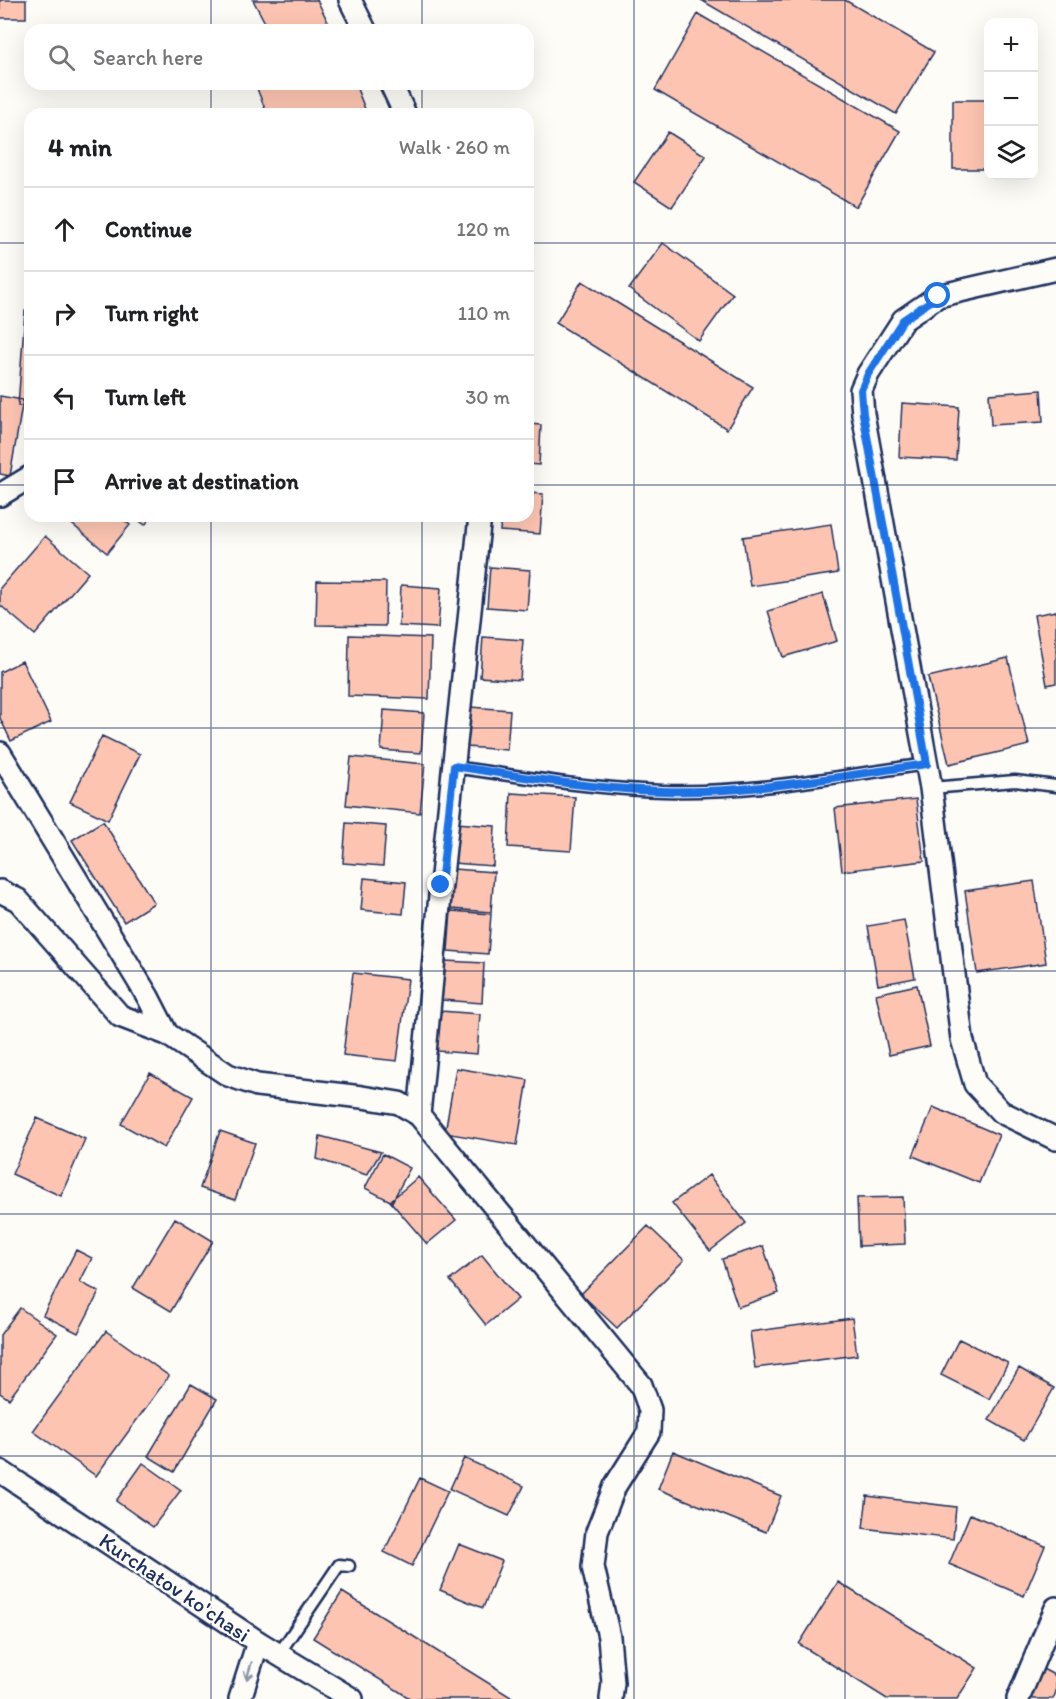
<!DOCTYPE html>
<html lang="en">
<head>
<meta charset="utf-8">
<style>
  body { margin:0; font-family:Itim,sans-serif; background:#f2f2f2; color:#202124 }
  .controls { position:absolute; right:18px; top:18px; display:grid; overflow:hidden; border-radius:12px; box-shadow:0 6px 24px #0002 }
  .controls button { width:54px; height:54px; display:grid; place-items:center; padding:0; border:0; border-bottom:2px solid #e0e0e0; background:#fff; color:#202124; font:30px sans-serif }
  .stop { position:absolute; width:18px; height:18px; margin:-14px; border:4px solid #1a73e8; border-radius:50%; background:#fff }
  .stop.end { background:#1a73e8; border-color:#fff; box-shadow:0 2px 6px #0008 }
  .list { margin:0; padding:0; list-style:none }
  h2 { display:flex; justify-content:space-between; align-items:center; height:78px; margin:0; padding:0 24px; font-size:26px }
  h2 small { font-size:20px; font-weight:400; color:#757577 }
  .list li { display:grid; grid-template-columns:39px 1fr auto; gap:18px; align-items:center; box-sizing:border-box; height:84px; padding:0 24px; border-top:2px solid #e0e0e0 }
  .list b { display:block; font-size:22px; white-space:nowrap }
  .list em { font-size:20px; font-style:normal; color:#757577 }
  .icon { flex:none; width:33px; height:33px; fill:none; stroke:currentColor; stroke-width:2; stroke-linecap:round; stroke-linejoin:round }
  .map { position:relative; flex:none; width:1056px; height:1699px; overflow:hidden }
  .search { position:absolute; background:#fff; box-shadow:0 6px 24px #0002; left:24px; top:24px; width:510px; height:66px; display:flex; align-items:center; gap:15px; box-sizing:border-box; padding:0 21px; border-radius:18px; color:#757577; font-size:22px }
  .panel { position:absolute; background:#fff; box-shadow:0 6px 24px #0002; left:24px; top:108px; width:510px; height:414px; border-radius:18px }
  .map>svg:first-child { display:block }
  .building { fill:#fdc5b1; stroke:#1b2f5e; stroke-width:1.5 }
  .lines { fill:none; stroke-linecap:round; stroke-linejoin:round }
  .service-casing { stroke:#1b2f5e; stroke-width:15 }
  .minor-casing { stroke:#1b2f5e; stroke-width:26 }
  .service { stroke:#fdfcf7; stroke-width:10 }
  .minor { stroke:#fdfcf7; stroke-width:21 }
  .oneway { stroke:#8c96aa }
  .route { stroke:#1a73e8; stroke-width:8 }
  .grid { fill:none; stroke:#1b2f5e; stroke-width:1.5; stroke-opacity:0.55 }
  .labels { text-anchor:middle; stroke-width:4.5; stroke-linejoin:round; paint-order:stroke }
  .street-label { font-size:22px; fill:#1b2f5e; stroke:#fdfcf7 }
</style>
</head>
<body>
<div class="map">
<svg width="1056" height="1699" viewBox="0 0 1056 1699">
  <rect width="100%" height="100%" fill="#fdfcf7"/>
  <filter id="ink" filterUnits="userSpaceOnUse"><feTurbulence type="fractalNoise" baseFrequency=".0167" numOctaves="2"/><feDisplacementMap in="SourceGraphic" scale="12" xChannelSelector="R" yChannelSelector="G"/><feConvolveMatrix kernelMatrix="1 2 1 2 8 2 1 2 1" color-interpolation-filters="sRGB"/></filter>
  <g filter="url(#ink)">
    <!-- building -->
    <path class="building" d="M0,0h26v18h-26z
      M253,0h64l15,30h-63z
      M701,0h144l89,52 -38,62z
      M698,14l202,117 -44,76 -201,-117z
      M261,84h94l12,30h-100l-11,-28z
      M953,100h35v69h-35z
      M668,132l38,24 -34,51 -38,-25z
      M663,243l70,51 -34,47 -70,-52z
      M582,281l171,106 -26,42 -171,-106z
      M25,311h5v96l-12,-1z
      M1041,390l2,32 -52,3 -2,-31z
      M0,396l23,4 -13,76 -10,-2z
      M902,403l57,4 -3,53 -57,-3z
      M528,424l13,1 -2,40 -11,-1z
      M528,493l15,1 -3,40 -40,-3 1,-15h27z
      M62,516h56l12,9 -23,28z
      M133,516h19l-7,9z
      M831,524l7,49 -88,13 -7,-49z
      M45,536l43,37 -53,62 -35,-30v-17z
      M490,567l40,3 -3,40 -40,-3z
      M317,581l69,1 -1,44 -69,-1z
      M401,585l40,3 -3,40 -39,-2z
      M823,594l14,47 -54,16 -15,-46z
      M1056,611v72l-9,2 -13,-70z
      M349,635l82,3 -2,61 -81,-3z
      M483,637l40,3 -3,40 -40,-3z
      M1008,658l21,87 -80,19 -21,-87z
      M22,661l29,61 -40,19 -11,-23v-46z
      M470,707l40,3 -3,40 -40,-3z
      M384,710l40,3 -3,40 -40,-3z
      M102,736l38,18 -32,66 -38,-18z
      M351,757l74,7 -5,49 -74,-8z
      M511,793l64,4 -4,54 -63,-4z
      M916,799l8,62 -82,10 -7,-63z
      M103,821l51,82 -30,19 -52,-82z
      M346,823l40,3 -3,40 -40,-3z
      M456,823l39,3 -2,40 -40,-3z
      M453,869l41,3 -3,40 -40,-3z
      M364,878l42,4 -3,32 -42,-4z
      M1034,881l12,82 -69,10 -12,-82z
      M451,911l40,3 -3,40 -40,-3z
      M904,920l11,58 -37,7 -10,-59z
      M445,961l39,2 -2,40 -40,-3z
      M353,973l55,6 -11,82 -54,-6z
      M917,985l13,61 -41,9 -13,-61z
      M440,1011l40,3 -3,40 -40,-3z
      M456,1068l72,12 -11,65 -72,-12z
      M150,1073l43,24 -29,51 -43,-24z
      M933,1107l66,28 -20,48 -66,-27z
      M37,1118l48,21 -24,57 -49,-22z
      M220,1131l35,12 -20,57 -35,-12z
      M320,1136l61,16 -14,23 -50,-16z
      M383,1154l27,14 -18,34 -27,-14z
      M709,1175l37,48 -36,28 -38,-48z
      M418,1177l38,43 -29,24 -37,-43z
      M903,1197l2,47 -46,2 -2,-48z
      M175,1218l38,23 -42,70 -38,-23z
      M648,1226l36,34 -67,68 -36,-34z
      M763,1246l16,47 -41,14 -16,-48z
      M76,1250l16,8 -12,24 19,10 -21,41 -35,-18z
      M482,1255l36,44 -32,26 -36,-45z
      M20,1308l37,26 -48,65 -9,-6v-58z
      M852,1318l5,37 -102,13 -5,-36z
      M106,1331l63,45 -73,100 -63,-45z
      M959,1339l49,24 -19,36 -48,-24z
      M1019,1368l35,20 -30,52 -35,-20z
      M191,1384l26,15 -43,73 -26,-16z
      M673,1451l108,45 -15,36 -108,-43z
      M464,1458l60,28 -15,30 -59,-27z
      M143,1463l38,27 -28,37 -37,-26z
      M420,1478l28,13 -36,75 -28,-14z
      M867,1496l89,11 -3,32 -90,-11z
      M970,1514l75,32 -21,50 -75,-32z
      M459,1544l43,17 -19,47 -43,-18z
      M838,1582l139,86 -20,31h-70l-88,-55z
      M342,1592l172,107h-103l-98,-61z
      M1041,1668l15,8v16l-3,7h-27z"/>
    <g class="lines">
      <defs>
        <path id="service" d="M454,767c69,10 139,22 209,24 88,3 177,-15 264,-27
          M931,788l84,-7 41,5
          M278,1655l61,-90 10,1"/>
        <path id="minor" d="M350,0l15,30
          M391,84l14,30
          M1056,269l-118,27 -35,24 -35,54 -7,16 2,24 68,374 31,251 13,45 26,28 55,27
          M0,495l30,-18
          M0,753l148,244 19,37 61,41 29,10 105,12 37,6 20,12 222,270 9,25 -1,22 -34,54 -18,46 -4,35 16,70 4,46 -2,16
          M0,891l18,9 102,116 47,18
          M419,1115l22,-230 39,-369
          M0,1471l258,171 94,57
          M240,1699l18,-57
          M1018,1699l38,-91"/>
      </defs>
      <!-- service casing -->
      <use href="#service" class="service-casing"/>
      <!-- minor casing -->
      <use href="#minor" class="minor-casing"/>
      <!-- service -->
      <use href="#service" class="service"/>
      <!-- minor -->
      <use href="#minor" class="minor"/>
    </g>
    <!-- one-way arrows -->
    <defs><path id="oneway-shaft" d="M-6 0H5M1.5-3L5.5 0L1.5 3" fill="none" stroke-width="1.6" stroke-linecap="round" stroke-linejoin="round" transform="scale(1.5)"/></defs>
    <use class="oneway" href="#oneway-shaft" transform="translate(249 1671) rotate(107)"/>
  </g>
  <g class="lines" filter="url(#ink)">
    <!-- route -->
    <path class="route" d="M441,885l13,-119c69,11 139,23 209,25 88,3 177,-15 264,-27l-64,-350 -2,-24 7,-16 35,-54 35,-24"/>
  </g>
  <!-- grid -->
  <path class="grid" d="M211,0v30M422,0v30M634,0v1699M845,0v1699M211,84v30M422,84v30M0,243h30M528,243h528M0,485h30M528,485h528M211,516v1183M422,516v1183M0,728h1056M0,971h1056M0,1214h1056M0,1456h1056"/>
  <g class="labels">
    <!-- street labels -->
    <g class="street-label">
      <text transform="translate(175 1587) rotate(34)" y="8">Kurchatov ko'chasi</text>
    </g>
  </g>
</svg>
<div class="controls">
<button>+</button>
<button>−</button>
<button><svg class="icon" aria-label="layers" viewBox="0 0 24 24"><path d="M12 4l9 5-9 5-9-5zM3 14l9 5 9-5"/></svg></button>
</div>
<div class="stop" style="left:938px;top:296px"></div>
<div class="stop end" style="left:441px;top:885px"></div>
<div class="search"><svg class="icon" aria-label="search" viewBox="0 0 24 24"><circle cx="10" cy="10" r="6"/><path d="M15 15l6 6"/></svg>Search here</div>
<section class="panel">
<h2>4 min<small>Walk · 260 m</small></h2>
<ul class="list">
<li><svg class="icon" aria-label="ahead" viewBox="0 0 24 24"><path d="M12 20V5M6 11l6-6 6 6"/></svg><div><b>Continue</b></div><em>120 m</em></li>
<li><svg class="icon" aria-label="right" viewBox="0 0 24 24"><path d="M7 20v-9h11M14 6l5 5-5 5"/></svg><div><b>Turn right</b></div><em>110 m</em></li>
<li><svg class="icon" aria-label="left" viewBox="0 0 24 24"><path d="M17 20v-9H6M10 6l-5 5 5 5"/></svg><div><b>Turn left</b></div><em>30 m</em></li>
<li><svg class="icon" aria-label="arrive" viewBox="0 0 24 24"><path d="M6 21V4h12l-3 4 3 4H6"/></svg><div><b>Arrive at destination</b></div></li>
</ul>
</section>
</div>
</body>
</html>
